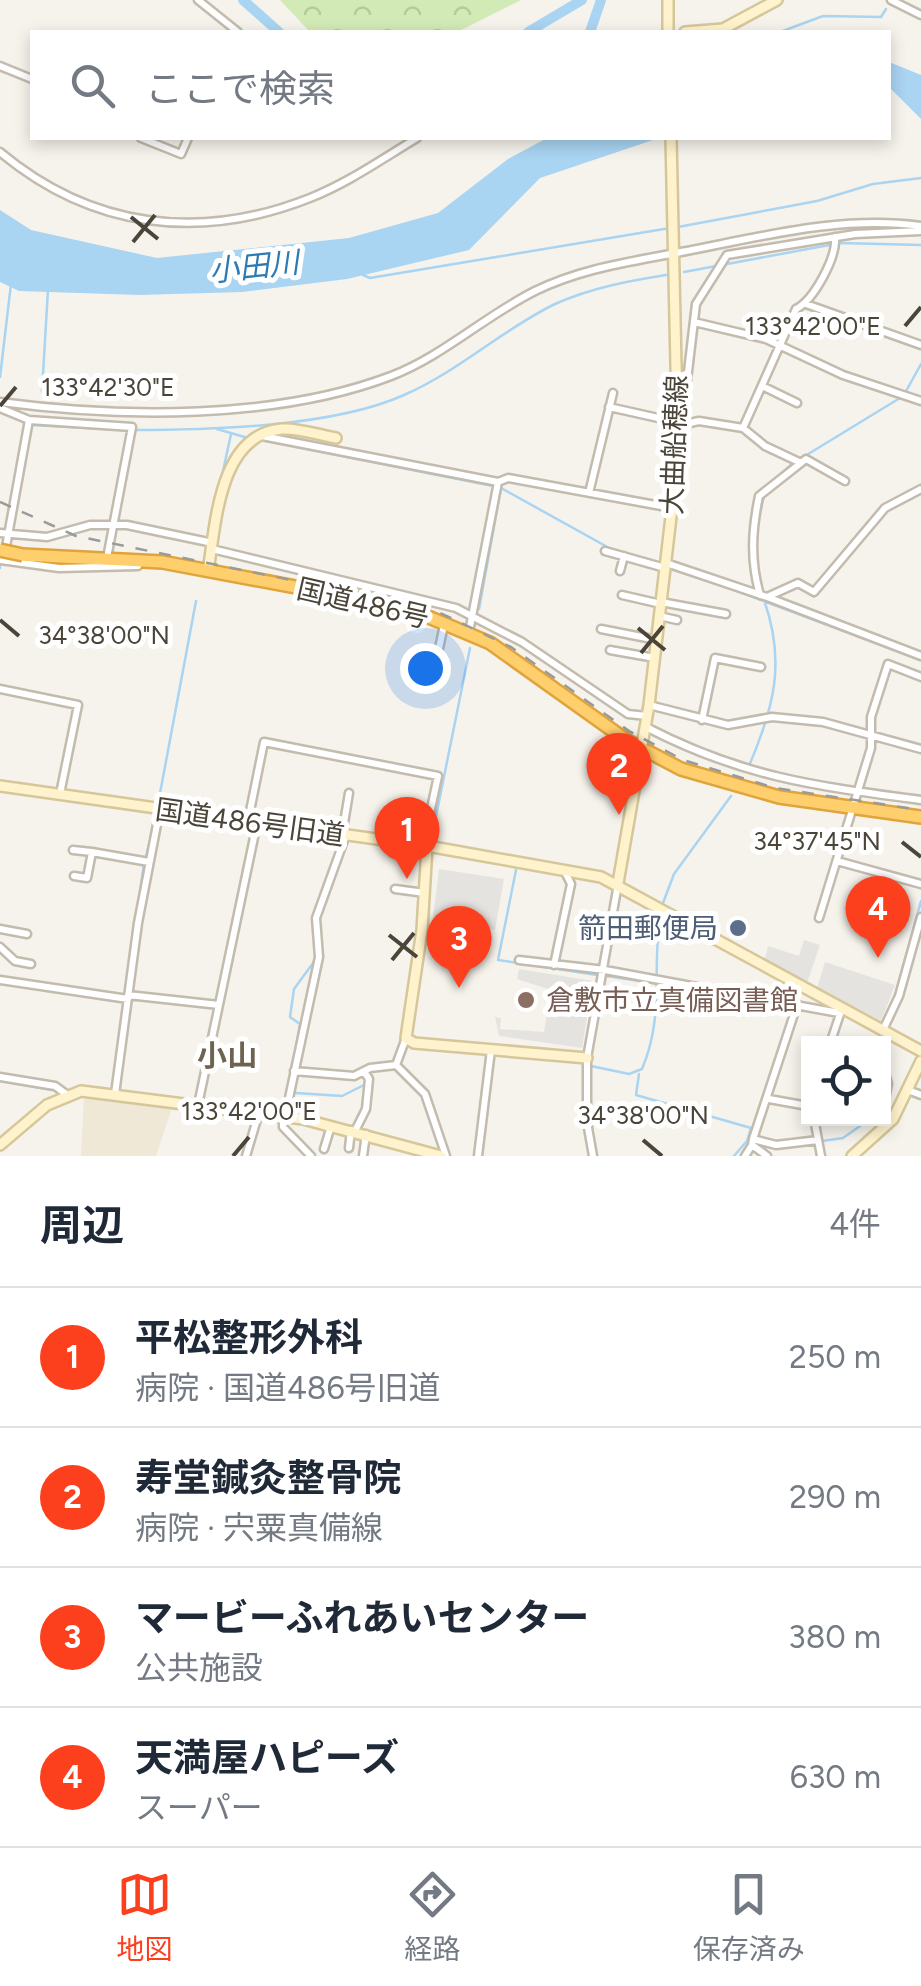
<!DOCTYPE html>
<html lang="ja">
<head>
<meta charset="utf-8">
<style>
  body { margin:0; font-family:Figtree,"Noto Sans JP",sans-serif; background:#f2f2f3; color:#1f2937 }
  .controls { position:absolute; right:30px; bottom:30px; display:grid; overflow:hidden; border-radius:0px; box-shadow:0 5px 15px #0003 }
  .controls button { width:90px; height:90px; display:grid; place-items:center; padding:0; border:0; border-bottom:2px solid #e0e1e3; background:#fff; color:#1f2937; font:50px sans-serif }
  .you { position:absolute; left:425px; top:668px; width:35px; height:35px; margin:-25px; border:8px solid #fff; border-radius:50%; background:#1a73e8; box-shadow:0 0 0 15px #1a73e833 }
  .badge { display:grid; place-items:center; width:65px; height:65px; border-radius:50%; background:#fc3f1d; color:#fff; font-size:32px; font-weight:700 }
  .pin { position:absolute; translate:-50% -82px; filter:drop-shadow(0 2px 5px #0008) }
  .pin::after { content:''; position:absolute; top:52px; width:35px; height:30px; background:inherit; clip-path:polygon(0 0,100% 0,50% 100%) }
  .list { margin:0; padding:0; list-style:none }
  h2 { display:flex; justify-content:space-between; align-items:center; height:130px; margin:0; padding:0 40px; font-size:42px }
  h2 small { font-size:32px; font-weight:400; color:#747a83 }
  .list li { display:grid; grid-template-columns:65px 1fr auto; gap:30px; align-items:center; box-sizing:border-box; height:140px; padding:0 40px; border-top:2px solid #e0e1e3 }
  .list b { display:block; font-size:38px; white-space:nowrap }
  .list p { margin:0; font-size:32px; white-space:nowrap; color:#747a83 }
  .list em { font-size:32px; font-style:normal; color:#747a83 }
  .icon { flex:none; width:55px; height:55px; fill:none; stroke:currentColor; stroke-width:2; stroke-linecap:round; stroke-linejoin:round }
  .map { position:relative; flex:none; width:921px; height:1156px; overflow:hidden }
  .search { position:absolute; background:#fff; box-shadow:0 5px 15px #0003; left:30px; right:30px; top:30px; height:110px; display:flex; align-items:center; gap:25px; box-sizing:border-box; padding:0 35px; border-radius:0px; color:#747a83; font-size:38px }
  .sheet { height:690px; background:#fff }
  nav { display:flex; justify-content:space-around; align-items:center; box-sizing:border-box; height:140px; border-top:2px solid #e0e1e3; background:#fff; font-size:28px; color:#747a83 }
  nav a { display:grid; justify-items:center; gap:5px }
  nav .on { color:#fc3f1d }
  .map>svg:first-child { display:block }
  .education { fill:#efe8d6 }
  .forest { fill:url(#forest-crowns) }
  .parking { fill:#e5e3e0 }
  .water { fill:#a9d4f2 }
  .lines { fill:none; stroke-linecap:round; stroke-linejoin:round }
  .stream { stroke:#a9d4f2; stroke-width:2.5 }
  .river { stroke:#a9d4f2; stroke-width:10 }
  .street-casing { stroke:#c2bbae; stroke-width:11 }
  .secondary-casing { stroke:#d6c79b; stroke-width:14 }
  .highway-casing { stroke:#e0a43c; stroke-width:16 }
  .street { stroke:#fff; stroke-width:6 }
  .secondary { stroke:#fff3cd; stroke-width:9 }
  .highway { stroke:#ffcf6e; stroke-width:11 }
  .rail { stroke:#9a9a9a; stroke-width:2.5; stroke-dasharray:12 12; stroke-linecap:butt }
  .highway-bridge-casing { stroke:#e0a43c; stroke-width:16; stroke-linecap:butt }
  .highway-bridge { stroke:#ffcf6e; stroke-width:11 }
  .ticks { fill:none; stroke:#4b4439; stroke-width:4 }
  .service-dot { fill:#5c6f8a; stroke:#fff; stroke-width:4 }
  .education-dot { fill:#8d6e63; stroke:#fff; stroke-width:4 }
  .labels { text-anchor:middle; stroke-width:10; stroke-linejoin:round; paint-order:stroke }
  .street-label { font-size:28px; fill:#4b4439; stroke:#fff }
  .service-label { font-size:28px; fill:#4e5e75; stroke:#fff; text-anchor:end }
  .education-label { font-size:28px; fill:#785e54; stroke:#fff; text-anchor:start }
  .water-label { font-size:30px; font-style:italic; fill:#2e7ab2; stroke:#fff }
  .neighbourhood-label { font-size:30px; font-weight:bold; fill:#6e6250; stroke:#fff }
  .ticks-label { font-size:25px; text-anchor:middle; fill:#4b4439; stroke:#fff; stroke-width:10; stroke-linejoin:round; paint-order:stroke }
</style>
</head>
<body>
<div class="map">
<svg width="921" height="1156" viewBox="0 0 921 1156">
  <defs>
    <pattern id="forest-crowns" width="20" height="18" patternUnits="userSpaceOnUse" patternTransform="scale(2.5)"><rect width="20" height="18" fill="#d2eab5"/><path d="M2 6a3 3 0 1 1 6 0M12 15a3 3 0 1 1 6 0" fill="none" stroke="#b6ca9c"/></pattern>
  </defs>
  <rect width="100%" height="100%" fill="#f6f3ec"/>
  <!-- education -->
  <path class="education" d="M84,1095l88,13 -16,48h-75z"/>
  <!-- forest -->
  <path class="forest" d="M280,0h241l-64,32h-147z"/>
  <!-- parking -->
  <path class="parking" d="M439,869l65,10 -9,51 -62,-12z
    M804,940l16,5 -13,38 -42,-24 3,-13 31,10z
    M825,962l70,23 -14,36 -64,-33z
    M519,969l74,12 -11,67 -83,-12 -4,-19 6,1 -1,11 44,3 7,-42 -34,-11z"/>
  <!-- water -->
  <path class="water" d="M889,62l32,13v44l-32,-32z
    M547,138h112l-119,40 -71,72 -122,29 -105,13 -102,3 -121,-4 -19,-9v-72l31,20 126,28 192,-20 89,-25 70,-54z"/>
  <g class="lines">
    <!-- stream -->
    <path class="stream" d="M780,32l43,-16 58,1 5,-8
      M678,227l139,-26 56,-17 48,-6
      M684,272l156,-29 81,2
      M363,275l7,3 300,-50
      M0,377l11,-93
      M42,392l6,-103
      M905,393l16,-29
      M32,425l92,5
      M217,429l31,9
      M132,430c78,0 201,-3 272,-35 55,-24 99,-66 151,-91 36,-16 73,-23 111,-29
      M261,440l232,46
      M800,459l100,-61
      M773,481l20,-18
      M220,485l11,-51
      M501,488l110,61
      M11,503l12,-71
      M758,522l6,-26
      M756,540l1,22
      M0,568v-3
      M702,578l219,82
      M479,609l22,-121
      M749,766c25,-59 37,-104 15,-166
      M158,804l38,-203
      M265,830l76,12
      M431,841l39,-193
      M146,857l9,-38
      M516,870l-18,90 99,15
      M663,903l11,-29 57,-78
      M607,976l52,8
      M417,993l14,-136
      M125,995l19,-131
      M122,1020l2,-17
      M882,1024l13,-28 26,-95
      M295,1054l5,-30 -10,-7 4,-28 22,-30
      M884,1060l2,9
      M591,1066l38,8 13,-5c24,-56 8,-105 20,-157
      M639,1074l-3,21 115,33 -4,13
      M0,1081l52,9
      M296,1093l46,3 24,-12
      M424,1101l12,35
      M180,1108l75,10
      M822,1141l21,-3 27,-19
      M734,1156l12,-14"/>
    <!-- river -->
    <path class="river" d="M243,0l36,32
      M528,32l54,-32
      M590,32l11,-32"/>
    <defs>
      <path id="street" d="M198,0l40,32
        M891,0l30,15
        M0,66l32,13
        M141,138l40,16 7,-16
        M0,152c91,76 199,90 310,46 38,-15 72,-39 107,-60
        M806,304l115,41
        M694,322l72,17 77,36 78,26
        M762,386l35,17
        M0,402c121,16 276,18 391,-26 52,-20 94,-60 144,-85 47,-23 95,-29 146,-39 79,-15 160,-37 240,-26
        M609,407l76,17 14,-3 44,7 53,-119c18,-9 41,-52 39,-72
        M0,408l29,12 103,7 -25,131
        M679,418l4,-4 13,-110 31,-49 128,-21 66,-3
        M743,428l22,18 34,16
        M262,436l236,46 10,-4 164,30
        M589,493l24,-100
        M0,533l47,4 43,-12h37l86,18
        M212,549l244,59 66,34 106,72 19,2
        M605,551l60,17
        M5,552l24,-132
        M0,560l59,8 79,-2
        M666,563l101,34 31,-14 16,9 71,-84 36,-19
        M620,571l4,-15
        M622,595l39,9
        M760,595c-10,-34 -8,-65 -1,-99l47,-37 39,22
        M767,597l154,59
        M661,602l65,12
        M659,616l18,4
        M601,629l56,11
        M469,632l29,-150
        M610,650l45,8
        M435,667l9,-42
        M0,689l78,16 -18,89
        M649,705l79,20 44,-8 51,5 98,27
        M702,720l13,-62 46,9
        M646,727c96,50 169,59 275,73
        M248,821l16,-79 174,34 -15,70
        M342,835l7,-42
        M73,850l19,2 -5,26 -13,-2
        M92,852l57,10
        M837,861l84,23
        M395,889l30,4
        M819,918l52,-170v-31l17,-53 33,13
        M0,929l27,5
        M0,947l15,14 16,3
        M519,960l86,10 234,43
        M554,965l17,-81 -7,-14
        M0,980l128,19
        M128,995l91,10
        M883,1030l16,-34 22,-79
        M830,1044l11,-33
        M396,1065l10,-27
        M884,1069l4,15 -4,20
        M294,1071l60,5 16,-8 26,-3 29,29 21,62
        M0,1077l55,9 11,8
        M908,1090l13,5
        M115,1094l23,-171 22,-114
        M769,1099l39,7
        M198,1105l59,-282
        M283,1117v10l28,29
        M285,1117l34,-160 -3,-39 30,-83
        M814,1118l7,38
        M879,1119l1,-1
        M355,1131l11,-22 3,-30 -4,-6
        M753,1139l23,6 42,-5
        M349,1148l2,-18
        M324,1149l7,-23
        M246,1156l12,-40
        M363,1156l3,-22
        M478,1156l13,-106
        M593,1156l-6,-34v-64l31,-174
        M745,1156l7,-11
        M767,1156l-15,-11 1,-6 44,-134"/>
      <path id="secondary" d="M668,0v32
        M685,32l38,-3 54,-29
        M208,571c8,-48 11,-137 74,-142 17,-1 37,6 54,9
        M0,786l433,61 168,30 320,174
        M427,847l-5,83 -16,108 8,5 173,15
        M618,883l31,-178 29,-248 -7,-319
        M0,1145l47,-40 34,-14 222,28 138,37
        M852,1156l41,-37 28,-58"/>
      <path id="highway" d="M23,555l139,7 203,38 61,16 64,27 136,97 55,29 98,28 142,20"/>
    </defs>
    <!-- street casing -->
    <use href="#street" class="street-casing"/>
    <!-- secondary casing -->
    <use href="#secondary" class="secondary-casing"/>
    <!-- highway casing -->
    <use href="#highway" class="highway-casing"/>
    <!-- street -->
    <use href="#street" class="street"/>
    <!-- secondary -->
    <use href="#secondary" class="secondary"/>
    <!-- highway -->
    <use href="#highway" class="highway"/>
    <!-- rail -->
    <path class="rail" d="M0,502l76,34 356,73 79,38 118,84 54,29 92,28 146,22"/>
    <defs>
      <path id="highway-bridge" d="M0,550l23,5"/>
    </defs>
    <!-- highway-bridge casing -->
    <use href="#highway-bridge" class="highway-bridge-casing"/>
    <!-- highway-bridge -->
    <use href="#highway-bridge" class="highway-bridge"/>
  </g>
  <!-- ticks -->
  <path class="ticks" d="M131,217l27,22M133,242l22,-27M905,326l16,-19M0,406l16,-19M0,620l19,16M638,628l27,22M641,653l22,-27M902,842l19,15M389,935l28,22M392,960l22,-27M643,1140l19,16M233,1156l16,-19"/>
  <!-- markers -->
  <circle class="service-dot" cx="738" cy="928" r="10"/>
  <circle class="education-dot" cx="526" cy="1000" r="10"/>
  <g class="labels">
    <!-- street labels -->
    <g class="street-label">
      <text transform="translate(674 445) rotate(-88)" y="10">大曲船穂線</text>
      <text transform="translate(363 603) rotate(13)" y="10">国道486号</text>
      <text transform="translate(250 822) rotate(8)" y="10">国道486号旧道</text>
    </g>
    <!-- service labels -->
    <g class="service-label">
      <text x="718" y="938">箭田郵便局</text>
    </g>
    <!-- education labels -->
    <g class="education-label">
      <text x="546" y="1010">倉敷市立真備図書館</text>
    </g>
    <!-- water labels -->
    <g class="water-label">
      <text transform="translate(254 267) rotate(-6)" y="10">小田川</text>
    </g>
    <!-- neighbourhood labels -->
    <g class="neighbourhood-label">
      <text x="227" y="1066">小山</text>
    </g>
  </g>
  <g class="ticks-label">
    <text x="813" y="335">133°42'00"E</text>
    <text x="108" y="396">133°42'30"E</text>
    <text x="104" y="644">34°38'00"N</text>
    <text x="817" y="850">34°37'45"N</text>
    <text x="249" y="1120">133°42'00"E</text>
    <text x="643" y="1124">34°38'00"N</text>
  </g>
</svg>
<div class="controls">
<button><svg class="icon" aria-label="locate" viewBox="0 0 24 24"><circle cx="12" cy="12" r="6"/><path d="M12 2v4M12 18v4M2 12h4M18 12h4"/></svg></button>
</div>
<div class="you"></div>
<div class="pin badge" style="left:407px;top:879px">1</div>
<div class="pin badge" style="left:619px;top:815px">2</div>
<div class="pin badge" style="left:459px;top:988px">3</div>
<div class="pin badge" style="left:878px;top:958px">4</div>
<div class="search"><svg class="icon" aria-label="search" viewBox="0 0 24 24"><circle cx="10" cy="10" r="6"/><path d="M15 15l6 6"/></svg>ここで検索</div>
</div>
<section class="sheet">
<h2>周辺<small>4件</small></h2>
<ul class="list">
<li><span class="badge">1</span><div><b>平松整形外科</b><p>病院 · 国道486号旧道</p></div><em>250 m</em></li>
<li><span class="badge">2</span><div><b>寿堂鍼灸整骨院</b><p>病院 · 宍粟真備線</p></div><em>290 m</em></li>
<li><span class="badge">3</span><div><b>マービーふれあいセンター</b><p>公共施設</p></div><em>380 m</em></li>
<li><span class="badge">4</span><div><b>天満屋ハピーズ</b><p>スーパー</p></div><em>630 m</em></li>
</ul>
</section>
<nav>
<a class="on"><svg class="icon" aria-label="map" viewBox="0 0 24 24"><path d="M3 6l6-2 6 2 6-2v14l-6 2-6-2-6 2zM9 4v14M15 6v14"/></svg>地図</a>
<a><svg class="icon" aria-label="directions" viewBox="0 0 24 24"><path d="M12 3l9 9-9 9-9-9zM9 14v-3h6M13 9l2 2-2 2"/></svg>経路</a>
<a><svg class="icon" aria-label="saved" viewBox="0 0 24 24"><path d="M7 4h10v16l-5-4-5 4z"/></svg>保存済み</a>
</nav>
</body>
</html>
